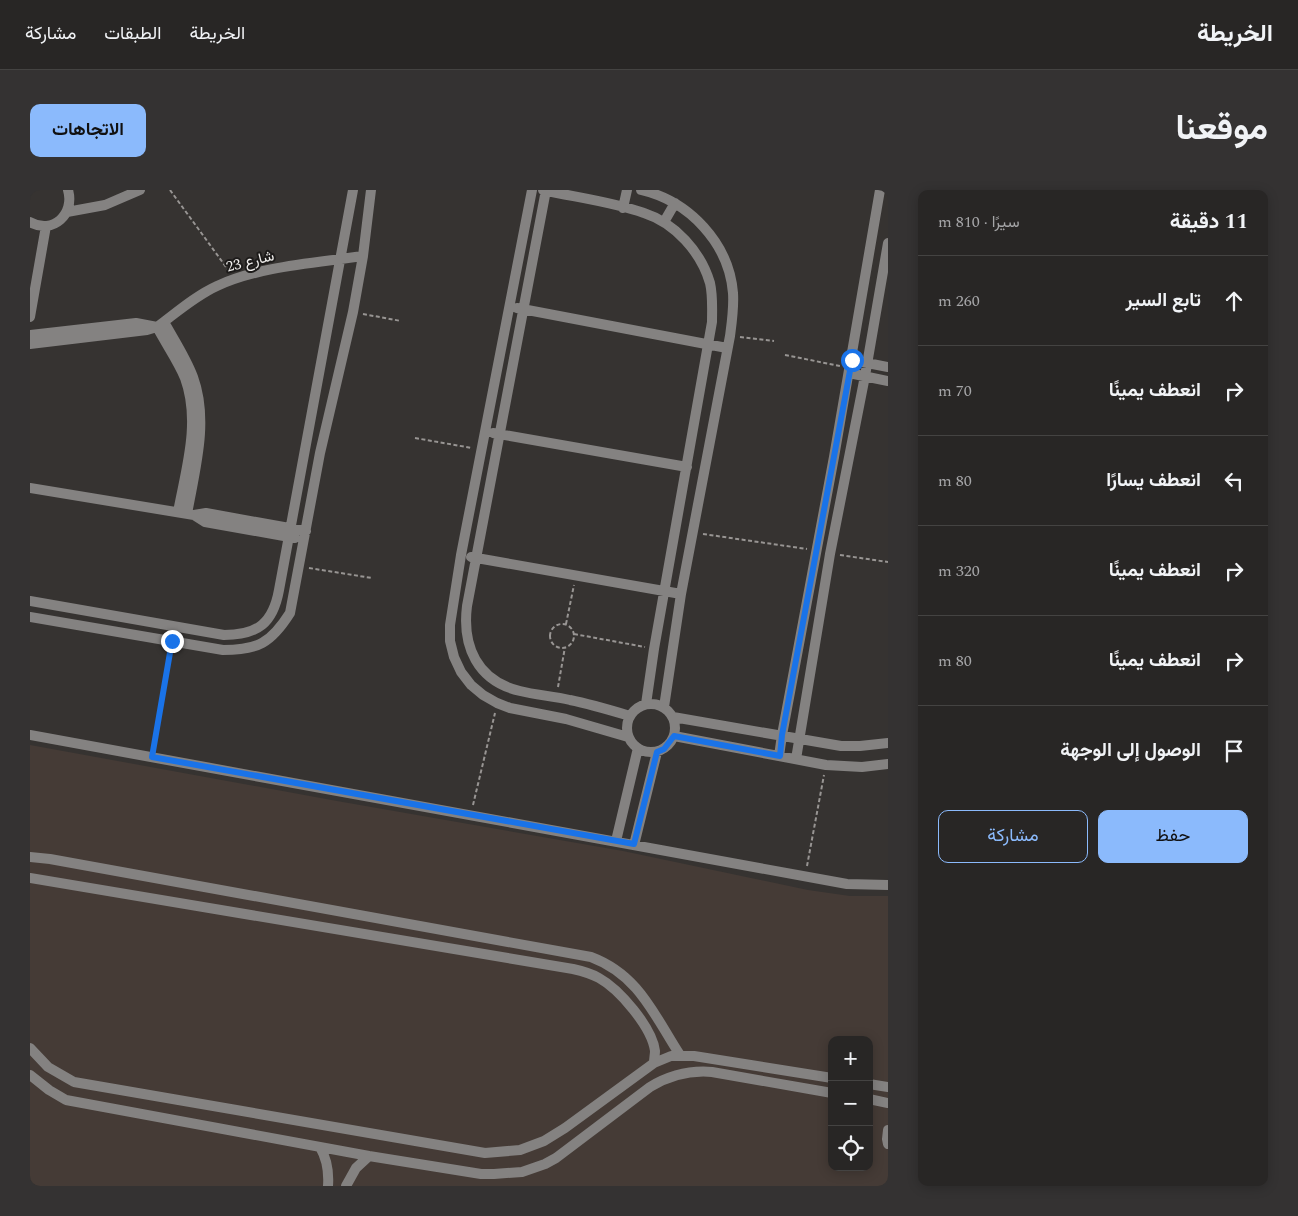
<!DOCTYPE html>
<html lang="ar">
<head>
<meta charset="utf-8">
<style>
  body { margin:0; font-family:Spectral,Vazirmatn,serif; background:#343232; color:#f1f3f6; direction:rtl }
  .controls { position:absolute; right:15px; bottom:15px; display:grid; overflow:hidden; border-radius:10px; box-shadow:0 2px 12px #0003 }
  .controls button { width:45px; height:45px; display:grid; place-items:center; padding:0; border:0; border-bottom:1px solid #444342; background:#282625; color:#f1f3f6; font:25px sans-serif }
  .stop { position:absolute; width:15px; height:15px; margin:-11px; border:4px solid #1a73e8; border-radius:50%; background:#fff }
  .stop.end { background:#1a73e8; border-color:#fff; box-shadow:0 1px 5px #0008 }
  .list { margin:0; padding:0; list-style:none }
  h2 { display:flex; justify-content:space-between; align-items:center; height:65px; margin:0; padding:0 20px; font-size:21px }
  h2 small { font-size:16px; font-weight:400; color:#a5a5a7 }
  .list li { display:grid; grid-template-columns:32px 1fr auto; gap:15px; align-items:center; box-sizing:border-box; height:90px; padding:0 20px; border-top:1px solid #444342 }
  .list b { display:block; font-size:19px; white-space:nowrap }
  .list em { font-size:16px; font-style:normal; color:#a5a5a7 }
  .actions { display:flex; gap:10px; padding:15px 20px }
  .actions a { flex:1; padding:11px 0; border:1px solid #8bbafc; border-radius:10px; text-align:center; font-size:18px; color:#8bbafc }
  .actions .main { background:#8bbafc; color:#111 }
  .icon { flex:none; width:28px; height:28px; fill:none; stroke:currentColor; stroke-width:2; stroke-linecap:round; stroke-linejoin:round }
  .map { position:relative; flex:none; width:858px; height:996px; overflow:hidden; direction:ltr; border-radius:10px }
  header { display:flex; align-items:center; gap:30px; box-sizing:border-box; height:70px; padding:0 25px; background:#282625; border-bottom:1px solid #444342 }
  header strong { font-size:24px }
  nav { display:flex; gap:28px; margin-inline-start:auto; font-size:18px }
  .intro { display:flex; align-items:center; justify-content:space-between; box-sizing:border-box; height:120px; padding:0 30px }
  h1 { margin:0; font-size:35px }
  .button { padding:12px 22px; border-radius:10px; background:#8bbafc; color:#111; font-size:18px; font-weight:700 }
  main { display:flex; gap:30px; padding:0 30px }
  aside { flex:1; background:#282625; border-radius:10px; box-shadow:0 2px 12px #0003 }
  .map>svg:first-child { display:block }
  .built { fill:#453b36; fill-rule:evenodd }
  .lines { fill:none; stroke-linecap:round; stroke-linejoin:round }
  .path { stroke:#989593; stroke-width:2; stroke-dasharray:4 2.5; stroke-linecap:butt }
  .minor { stroke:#848281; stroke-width:10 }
  .route { stroke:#1a73e8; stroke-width:6 }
  .labels { text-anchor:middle; stroke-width:4; stroke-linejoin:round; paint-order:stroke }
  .street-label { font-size:15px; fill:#f1efed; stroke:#1d1b1a }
</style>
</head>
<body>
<header>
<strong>الخريطة</strong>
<nav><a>الخريطة</a><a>الطبقات</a><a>مشاركة</a></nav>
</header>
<div class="intro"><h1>موقعنا</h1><a class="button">الاتجاهات</a></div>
<main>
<aside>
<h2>11 دقيقة<small>سيرًا · 810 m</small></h2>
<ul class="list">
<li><svg class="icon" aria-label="ahead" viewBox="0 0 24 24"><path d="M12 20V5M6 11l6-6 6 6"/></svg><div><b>تابع السير</b></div><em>260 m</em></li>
<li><svg class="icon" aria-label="right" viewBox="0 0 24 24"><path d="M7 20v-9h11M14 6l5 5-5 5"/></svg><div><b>انعطف يمينًا</b></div><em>70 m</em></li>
<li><svg class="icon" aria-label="left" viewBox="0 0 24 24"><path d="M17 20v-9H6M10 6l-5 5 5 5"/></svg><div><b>انعطف يسارًا</b></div><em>80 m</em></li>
<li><svg class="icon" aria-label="right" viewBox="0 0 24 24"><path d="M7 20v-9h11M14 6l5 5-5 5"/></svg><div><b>انعطف يمينًا</b></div><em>320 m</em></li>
<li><svg class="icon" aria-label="right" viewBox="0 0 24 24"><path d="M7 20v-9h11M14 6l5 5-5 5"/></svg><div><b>انعطف يمينًا</b></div><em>80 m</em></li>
<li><svg class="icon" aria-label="arrive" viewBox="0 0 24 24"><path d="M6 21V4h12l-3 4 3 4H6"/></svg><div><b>الوصول إلى الوجهة</b></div></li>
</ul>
<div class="actions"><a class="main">حفظ</a><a>مشاركة</a></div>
</aside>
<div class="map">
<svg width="858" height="996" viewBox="0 0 858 996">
  <rect width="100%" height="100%" fill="#363331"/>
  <!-- built -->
  <path class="built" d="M0,555l307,56 286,50 185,39 42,6h38v290h-858zM802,850h37v127h-37z"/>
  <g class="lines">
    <!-- path -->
    <path class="path" d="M140,0l59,81
      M333,124l38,7
      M710,147l34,4
      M755,165l55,11
      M385,248l57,10
      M673,344l104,15
      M810,365l48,7
      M279,378l63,10
      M536,434l8,-39
      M520 446a12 12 0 1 1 24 0a12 12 0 1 1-24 0Z
      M544,444l71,13
      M528,497l7,-40
      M123,558l17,-97
      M443,615l22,-92
      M777,676l17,-91"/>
    <!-- minor -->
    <path class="minor" d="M502,0l-71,365 -11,70v16l4,16 7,15 10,13 12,10 14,8 13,5 56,11 62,18
      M513,0c31,7 71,12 101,23 31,10 57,39 66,70 3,13 2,26 2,39l-58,327 -8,55
      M516,0l-79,416c-5,40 10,75 53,85 16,4 33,5 50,9 20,4 40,10 60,16
      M611,0c48,11 88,53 92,103 1,15 -1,28 -3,43l-49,258 -17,113
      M593,18l4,-18
      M37,22l38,-7 35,-15
      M0,32c23,13 45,-8 38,-32
      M634,32l11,-19
      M487,118l210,40
      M0,127l16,-91
      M134,132c10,18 22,36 29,55 16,44 2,92 -6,137
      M0,145l106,-12 21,4c9,17 21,34 28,51 16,44 1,91 -7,134
      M0,154l117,-14 10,-3c19,-14 38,-31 60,-41 43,-20 100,-23 146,-30
      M822,170l36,7
      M819,183l39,8
      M463,243l194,34
      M0,298l164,27 12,-2 100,18
      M164,325l11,7 90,16
      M441,367l210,37
      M0,411l194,34c34,0 49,-12 55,-45l74,-400
      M0,427l193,33c35,0 48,-7 67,-37l30,-160 33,-141 10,-56 8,-66
      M597 538a24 24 0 1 1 48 0a24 24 0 1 1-48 0Z
      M643,527l168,29h19l28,-3
      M0,545l817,149 41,1
      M644,546l152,29 36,2 26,-3
      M749,566l3,-21 52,-278 46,-267
      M766,569l34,-205 35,-178 23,-133
      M586,651l22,-93
      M604,655l23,-93
      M0,667l20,2 541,98c48,18 63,58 89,98
      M0,688l543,91c9,2 17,4 26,9 20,11 53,49 56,73 0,3 -1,8 -1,12
      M0,858l18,19 26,15 411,71 35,-3 24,-9 21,-13 89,-65 17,-7h23l138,22
      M0,885l19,15 17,10 303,56 112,18h13l28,-2 23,-8 11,-6 94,-71c20,-12 39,-17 62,-15l120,21
      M839,894l19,3
      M839,909l19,4
      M858,940l-1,9 1,5
      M290,957c7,12 9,25 8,39
      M316,996l10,-18 13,-12"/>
  </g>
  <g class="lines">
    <!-- route -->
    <path class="route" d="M142,451l-20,116 482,87 23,-92 7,-3 10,-13 106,20 2,-21 70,-375"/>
  </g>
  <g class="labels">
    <!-- street labels -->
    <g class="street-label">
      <text transform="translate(220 71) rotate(-14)" y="5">شارع 23</text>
    </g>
  </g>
</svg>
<div class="controls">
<button>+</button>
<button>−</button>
<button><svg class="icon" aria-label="locate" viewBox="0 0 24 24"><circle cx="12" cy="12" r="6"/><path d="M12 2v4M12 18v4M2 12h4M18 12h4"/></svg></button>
</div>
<div class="stop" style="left:822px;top:170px"></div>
<div class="stop end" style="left:142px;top:451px"></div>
</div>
</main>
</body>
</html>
